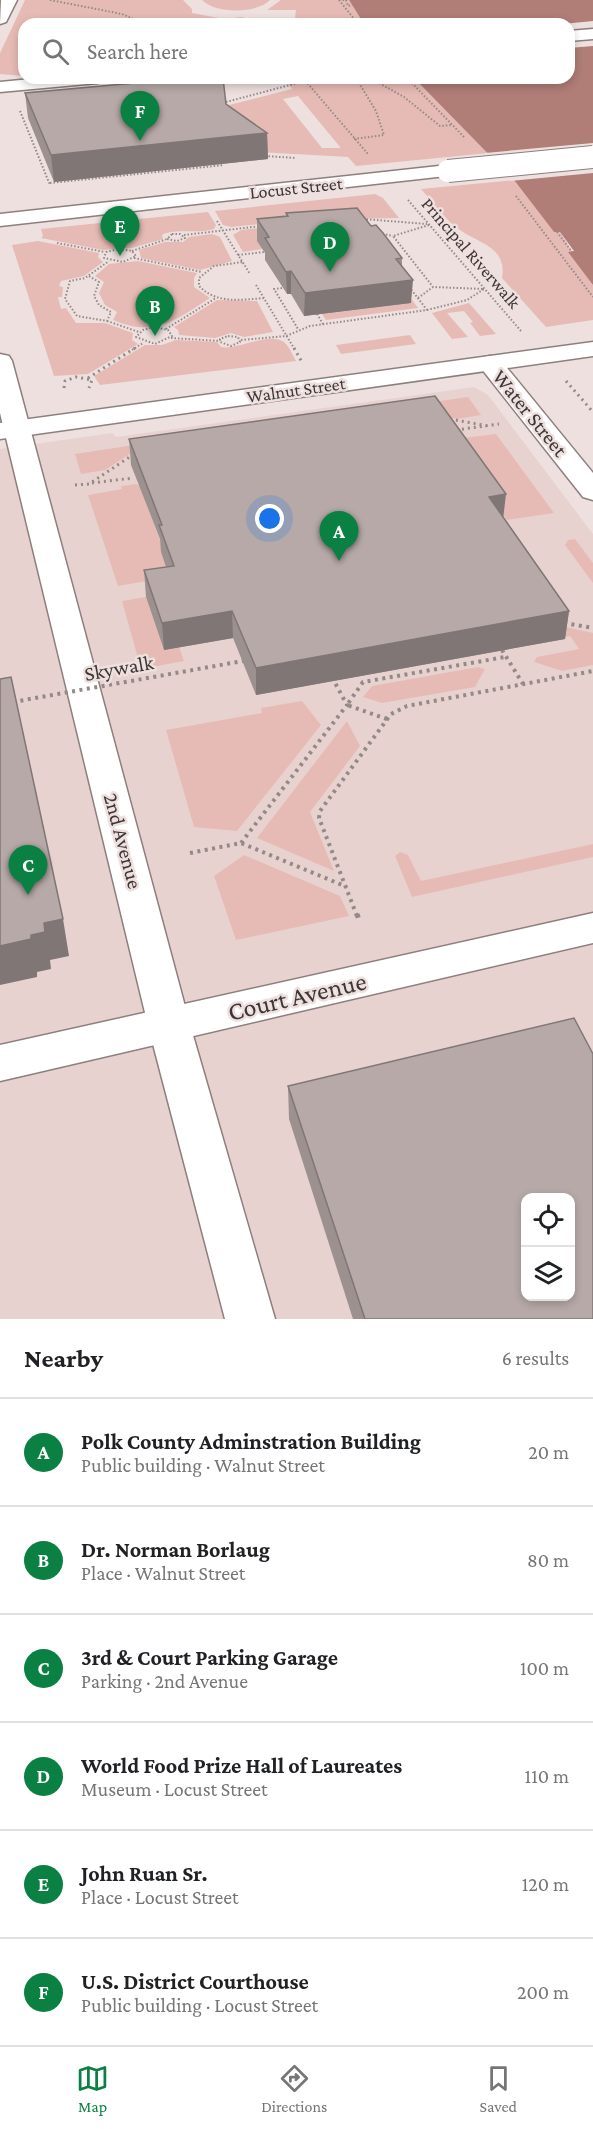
<!DOCTYPE html>
<html lang="en">
<head>
<meta charset="utf-8">
<style>
  body { margin:0; font-family:"Crimson Pro",serif; background:#f2f2f2; color:#202124 }
  .controls { position:absolute; right:18px; bottom:18px; display:grid; overflow:hidden; border-radius:12px; box-shadow:0 3px 9px #0003 }
  .controls button { width:54px; height:54px; display:grid; place-items:center; padding:0; border:0; border-bottom:2px solid #e0e0e0; background:#fff; color:#202124; font:30px sans-serif }
  .you { position:absolute; left:270px; top:519px; width:21px; height:21px; margin:-15px; border:4px solid #fff; border-radius:50%; background:#1a73e8; box-shadow:0 0 0 9px #1a73e833 }
  .badge { display:grid; place-items:center; width:39px; height:39px; border-radius:50%; background:#0b8043; color:#fff; font-size:20px; font-weight:700 }
  .pin { position:absolute; translate:-50% -50px; filter:drop-shadow(0 2px 3px #0008) }
  .pin::after { content:''; position:absolute; top:32px; width:21px; height:18px; background:inherit; clip-path:polygon(0 0,100% 0,50% 100%) }
  .list { margin:0; padding:0; list-style:none }
  h2 { display:flex; justify-content:space-between; align-items:center; height:78px; margin:0; padding:0 24px; font-size:26px }
  h2 small { font-size:20px; font-weight:400; color:#757577 }
  .list li { display:grid; grid-template-columns:39px 1fr auto; gap:18px; align-items:center; box-sizing:border-box; height:108px; padding:0 24px; border-top:2px solid #e0e0e0 }
  .list b { display:block; font-size:22px; white-space:nowrap }
  .list p { margin:0; font-size:20px; white-space:nowrap; color:#757577 }
  .list em { font-size:20px; font-style:normal; color:#757577 }
  .icon { flex:none; width:33px; height:33px; fill:none; stroke:currentColor; stroke-width:2; stroke-linecap:round; stroke-linejoin:round }
  .map { position:relative; flex:none; width:593px; height:1319px; overflow:hidden }
  .search { position:absolute; background:#fff; box-shadow:0 3px 9px #0003; left:18px; right:18px; top:18px; height:66px; display:flex; align-items:center; gap:15px; box-sizing:border-box; padding:0 21px; border-radius:18px; color:#757577; font-size:22px }
  .sheet { height:726px; background:#fff }
  nav { display:flex; justify-content:space-around; align-items:center; box-sizing:border-box; height:84px; border-top:2px solid #e0e0e0; background:#fff; font-size:16px; color:#757577 }
  nav a { display:grid; justify-items:center; gap:3px }
  nav .on { color:#0b8043 }
  .map>svg:first-child { display:block }
  .built { fill:#e8d2cf; fill-rule:evenodd }
  .green { fill:#e7bbb5; fill-rule:evenodd }
  .water { fill:#b07d77 }
  .pier { fill:#eee0de }
  .lines { fill:none; stroke-linecap:round; stroke-linejoin:round }
  .minor-casing { stroke:#8c7f7d; stroke-width:3 }
  .tertiary-casing { stroke:#8c7f7d; stroke-width:3 }
  .secondary-casing { stroke:#8c7f7d; stroke-width:3 }
  .path-far3 { stroke:#938a88; stroke-width:2; stroke-dasharray:1.5 2; stroke-linecap:butt }
  .path-far2 { stroke:#938a88; stroke-width:3; stroke-dasharray:2 4; stroke-linecap:butt }
  .path-far1 { stroke:#938a88; stroke-width:4; stroke-dasharray:3 4.5; stroke-linecap:butt }
  .path { stroke:#938a88; stroke-width:5; stroke-dasharray:4 6; stroke-linecap:butt }
  .minor { fill:#fff; fill-rule:evenodd }
  .tertiary { fill:#fff; fill-rule:evenodd }
  .secondary { fill:#fff; fill-rule:evenodd }
  .secondary-bridge-casing { stroke:#8c7f7d; stroke-width:24; stroke-linecap:butt }
  .path-bridge { stroke:#938a88; stroke-width:4; stroke-dasharray:3 4.5; stroke-linecap:butt }
  .secondary-bridge { stroke:#fff; stroke-width:22 }
  .wall { fill:#9d9190 }
  .shaded-wall { fill:#7f7675 }
  .building { fill:#b6a9a7; stroke:#7f7675; stroke-width:1.5; fill-rule:evenodd }
  .labels { text-anchor:middle; stroke-width:5; stroke-linejoin:round; paint-order:stroke }
  .far-street-label { font-size:18px; fill:#3c3635; stroke:#eee0de }
  .street-label { font-size:21px; fill:#3c3635; stroke:#eee0de }
  .near-street-label { font-size:26px; fill:#3c3635; stroke:#eee0de }
</style>
</head>
<body>
<div class="map">
<svg width="593" height="1319" viewBox="0 0 593 1319">
  <rect width="100%" height="100%" fill="#eee0de"/>
  <!-- built -->
  <path class="built" d="M474,387l14,8 105,139v785h-593v-870l112,-16 4,4zM526,1198h44v98h-44z"/>
  <!-- green -->
  <path class="green" d="M25,0h158l9,9v4l32,6 17,-2 31,7h-248v52l-24,-2v-21z
    M202,0h68c-14,14 -54,14 -68,0z
    M281,0h68l15,24h-68l-5,-6h4l1,-8h-29z
    M284,78h130l75,75 -133,13 -8,-9 -90,-5 -33,-46 67,-17zM298,96l42,51v1h-18l-39,-49z
    M514,180l40,52h6l33,53v35l-47,7 -44,-49c5,-31 -22,-34 -42,-48 -14,-9 -27,-28 -39,-41z
    M375,194l8,4 16,20 -101,2 -67,7 -8,-2 -8,-14z
    M208,212l8,13 -2,4c-16,5 -40,-1 -52,6l1,4 -31,9 -29,2 -62,-12 2,-2 -2,-7z
    M322,221l-59,28 -20,3 -10,-17 8,-5z
    M212,234l8,3 12,24 -32,9 -59,-12 -2,-8 26,-8h18l6,-5z
    M38,241l61,12 -1,4 5,5 -19,14 -23,5 -2,5 4,1 -1,10h-4l3,12 5,-1 10,15h29l28,10 -1,7 6,4 -50,30 -34,2 -42,-131z
    M138,261l59,12 -3,5v9l16,11c-34,22 -56,40 -97,22l4,-8 -12,-7 -6,-12 5,-11 -9,-6 14,-12z
    M398,281l20,27 -92,12 -4,-6 89,-11 -15,-21z
    M217,300l40,1 16,31 -29,5 -13,-4 -16,5 -36,-3 -1,-5 -4,-3z
    M469,303l27,31 -16,2 -10,-13 3,-1 -9,-11 -17,2 21,24 -16,2 -20,-26z
    M410,335l6,9 -75,10 -5,-9z
    M176,340l41,2 4,5c16,4 52,-18 65,-3 4,4 7,12 10,17l-196,24 -6,-9 51,-31h17z
    M468,397l13,18 -24,4 -40,-9 -4,-5z
    M496,434l58,79 -47,7 -16,-22 -28,-60z
    M134,445l2,5 -31,20 -24,4 -6,-20z
    M136,484l4,2 24,65 6,26 -52,9 -30,-91 34,-6 -1,-3z
    M575,539l18,24v20l-28,-38 3,-5z
    M146,597l18,53 15,-3 5,14 -43,8 -19,-68z
    M556,625l37,8v32l-31,6 -28,-9 3,-5 42,-8 -9,-13 -6,1z
    M478,667l7,2 -10,18 -93,16 -19,-6 9,-11z
    M302,701l19,24 -84,106 -43,-4 -28,-97 96,-17 -1,-5z
    M347,721l13,25 -50,66 24,59 -77,-33z
    M593,844v13l-181,40 -17,-41 5,-4 8,3 13,26z
    M244,855l96,41 9,20 -113,24 -22,-64z"/>
  <!-- water -->
  <path class="water" d="M349,0h244v285l-25,-33 6,-1 -14,-19h-6l-40,-52 -100,-102h155v-54h-205z"/>
  <!-- pier -->
  <path class="pier" d="M593,21v25l-24,2v-24h-6z
    M593,143v30l-83,8 -25,-28z"/>
  <g class="lines">
    <defs>
      <path id="minor" d="M490,356l9,2 94,115v27l-10,-3 -102,-129 -3,-5 3,-5z"/>
      <path id="tertiary" d="M593,342v14l-593,83v-16z
        M593,913v30l-593,138v-36z"/>
      <path id="secondary" d="M1,0h16l-11,22 -6,2z
        M593,29v10l-24,2v-10z
        M41,78h66l-9,5 -98,9v-10z
        M448,165l7,2 3,4 -3,4 -455,51v-12z
        M0,354l9,2 3,5 178,664 85,294h-50l-77,-294 -148,-612z"/>
    </defs>
    <!-- minor casing -->
    <use href="#minor" class="minor-casing"/>
    <!-- tertiary casing -->
    <use href="#tertiary" class="tertiary-casing"/>
    <!-- secondary casing -->
    <use href="#secondary" class="secondary-casing"/>
    <!-- path-far3 -->
    <path class="path-far3" d="M50,0l72,14 23,10
      M339,0l19,24
      M339,0h7l2,6 4,-1
      M303,78l65,76
      M370,78l34,19 36,29 12,-1
      M407,78l58,60
      M226,102l79,-21
      M20,111l30,74
      M354,139l30,-4 -8,-24 -20,-33
      M265,156l31,2
      M50,183l174,-18
      M516,196l77,101
      M408,200l113,131
      M363,219l64,5
      M217,221l33,53
      M429,225l-36,11 40,51 51,2
      M557,232l15,20
      M379,233l14,3
      M172,234h8l5,4 -8,3 -10,-2z
      M184,235l77,-9
      M57,243l48,9
      M119,249l13,2 4,5 -13,6 -19,-4 2,-6z
      M132,251l35,-12
      M238,255l26,-3
      M134,258l68,14
      M242,262l-28,4 -15,12v8c17,18 42,14 65,12
      M89,276l10,6 -5,14 5,9 12,7 -4,9 -30,-5 -12,-17 5,-18 15,-3 24,-17
      M256,285l39,65
      M282,288l-8,1 24,40
      M418,298l15,-11
      M427,310l40,-10 17,-11
      M317,314l6,10
      M107,321l32,11
      M154,327l14,3 4,6 -17,8 -19,-7 7,-7z
      M166,329l50,-31
      M228,336l10,1 2,5 -9,4 -11,-4v-3z
      M171,338l49,3
      M241,340l45,-4 24,-10 117,-16 -17,-22
      M132,350l11,-7"/>
    <!-- path-far2 -->
    <path class="path-far2" d="M294,348l8,14
      M88,378l47,-30
      M566,381l27,31
      M64,388l1,-7 11,-4 16,3 -3,8
      M450,419l38,7
      M456,430l43,-6
      M92,483l41,-5
      M75,485l14,-1 45,-30"/>
    <!-- path-far1 -->
    <path class="path-far1" d="M564,623l29,5
      M502,650l21,34
      M387,719l-40,-14 16,-23 142,-25
      M241,843l106,-138 -13,-24
      M190,853l51,-10 106,44
      M357,916l-38,-98 1,-7 71,-97 16,-8 186,-35"/>
    <!-- path -->
    <path class="path" d="M357,914l3,9"/>
    <!-- minor -->
    <use href="#minor" class="minor"/>
    <!-- tertiary -->
    <use href="#tertiary" class="tertiary"/>
    <!-- secondary -->
    <use href="#secondary" class="secondary"/>
    <defs>
      <path id="secondary-bridge" d="M448,171l145,-14"/>
    </defs>
    <!-- secondary-bridge casing -->
    <use href="#secondary-bridge" class="secondary-bridge-casing"/>
    <!-- path-bridge -->
    <path class="path-bridge" d="M13,702l230,-41"/>
    <!-- secondary-bridge -->
    <use href="#secondary-bridge" class="secondary-bridge"/>
  </g>
  <!-- wall -->
  <path class="wall" d="M25,93l201,11 41,29 1,26 -214,23 -26,-64z
    M286,213l85,13 31,32v7l9,38 -107,13 -13,-22h-4l-22,-34v-7l-8,-12v-22l29,-3z
    M129,439l374,78 66,94 -4,28 -309,56 -23,-57 -69,12 -18,-53 -2,-27 22,-3 -5,-15 -1,-13 -29,-74z
    M288,1086l305,233h-240l-64,-200z"/>
  <!-- shaded-wall -->
  <path class="shaded-wall" d="M267,133l1,26 -214,23 -3,-27z
    M291,271v23h-4l-1,-22z
    M413,280l-2,23 -107,13 1,-23z
    M506,494l-3,26 -14,-23z
    M232,611l1,27 -69,12 -2,-27z
    M569,611l-4,28 -309,56v-27z
    M63,919l6,37 -19,4 1,9 -14,3v5l-37,8v-39l31,-11 13,-12z"/>
  <!-- building -->
  <path class="building" d="M190,78h33l3,26 41,29 -216,22 -26,-62z
    M357,208l14,18 5,-1 7,8 19,25 -6,1 17,21 -108,13 -14,-22 -5,1 -21,-34 4,-1 -12,-18 31,-3 -2,-3z
    M435,396l71,98 -17,3 80,114 -313,57 -24,-57 -70,12 -18,-53 30,-4 -15,-41h3l-33,-86z
    M11,677l52,242 -19,4 1,9 -14,3v4l-31,7v-267z
    M574,1018l19,36v265h-228l-77,-233zM525,1197h45v99h-45z"/>
  <g class="labels">
    <!-- far-street labels -->
    <g class="far-street-label">
      <text transform="translate(296 188) rotate(-6)" y="6">Locust Street</text>
      <text transform="translate(471 253) rotate(49)" y="6">Principal Riverwalk</text>
      <text transform="translate(296 390) rotate(-8)" y="6">Walnut Street</text>
    </g>
    <!-- street labels -->
    <g class="street-label">
      <text transform="translate(530 413) rotate(51)" y="7">Water Street</text>
      <text transform="translate(119 668) rotate(-10)" y="7">Skywalk</text>
      <text transform="translate(123 841) rotate(75)" y="7">2nd Avenue</text>
    </g>
    <!-- near-street labels -->
    <g class="near-street-label">
      <text transform="translate(297 996) rotate(-13)" y="9">Court Avenue</text>
    </g>
  </g>
</svg>
<div class="controls">
<button><svg class="icon" aria-label="locate" viewBox="0 0 24 24"><circle cx="12" cy="12" r="6"/><path d="M12 2v4M12 18v4M2 12h4M18 12h4"/></svg></button>
<button><svg class="icon" aria-label="layers" viewBox="0 0 24 24"><path d="M12 4l9 5-9 5-9-5zM3 14l9 5 9-5"/></svg></button>
</div>
<div class="you"></div>
<div class="pin badge" style="left:339px;top:561px">A</div>
<div class="pin badge" style="left:155px;top:336px">B</div>
<div class="pin badge" style="left:28px;top:895px">C</div>
<div class="pin badge" style="left:330px;top:272px">D</div>
<div class="pin badge" style="left:120px;top:256px">E</div>
<div class="pin badge" style="left:140px;top:141px">F</div>
<div class="search"><svg class="icon" aria-label="search" viewBox="0 0 24 24"><circle cx="10" cy="10" r="6"/><path d="M15 15l6 6"/></svg>Search here</div>
</div>
<section class="sheet">
<h2>Nearby<small>6 results</small></h2>
<ul class="list">
<li><span class="badge">A</span><div><b>Polk County Adminstration Building</b><p>Public building · Walnut Street</p></div><em>20 m</em></li>
<li><span class="badge">B</span><div><b>Dr. Norman Borlaug</b><p>Place · Walnut Street</p></div><em>80 m</em></li>
<li><span class="badge">C</span><div><b>3rd &amp; Court Parking Garage</b><p>Parking · 2nd Avenue</p></div><em>100 m</em></li>
<li><span class="badge">D</span><div><b>World Food Prize Hall of Laureates</b><p>Museum · Locust Street</p></div><em>110 m</em></li>
<li><span class="badge">E</span><div><b>John Ruan Sr.</b><p>Place · Locust Street</p></div><em>120 m</em></li>
<li><span class="badge">F</span><div><b>U.S. District Courthouse</b><p>Public building · Locust Street</p></div><em>200 m</em></li>
</ul>
</section>
<nav>
<a class="on"><svg class="icon" aria-label="map" viewBox="0 0 24 24"><path d="M3 6l6-2 6 2 6-2v14l-6 2-6-2-6 2zM9 4v14M15 6v14"/></svg>Map</a>
<a><svg class="icon" aria-label="directions" viewBox="0 0 24 24"><path d="M12 3l9 9-9 9-9-9zM9 14v-3h6M13 9l2 2-2 2"/></svg>Directions</a>
<a><svg class="icon" aria-label="saved" viewBox="0 0 24 24"><path d="M7 4h10v16l-5-4-5 4z"/></svg>Saved</a>
</nav>
</body>
</html>
